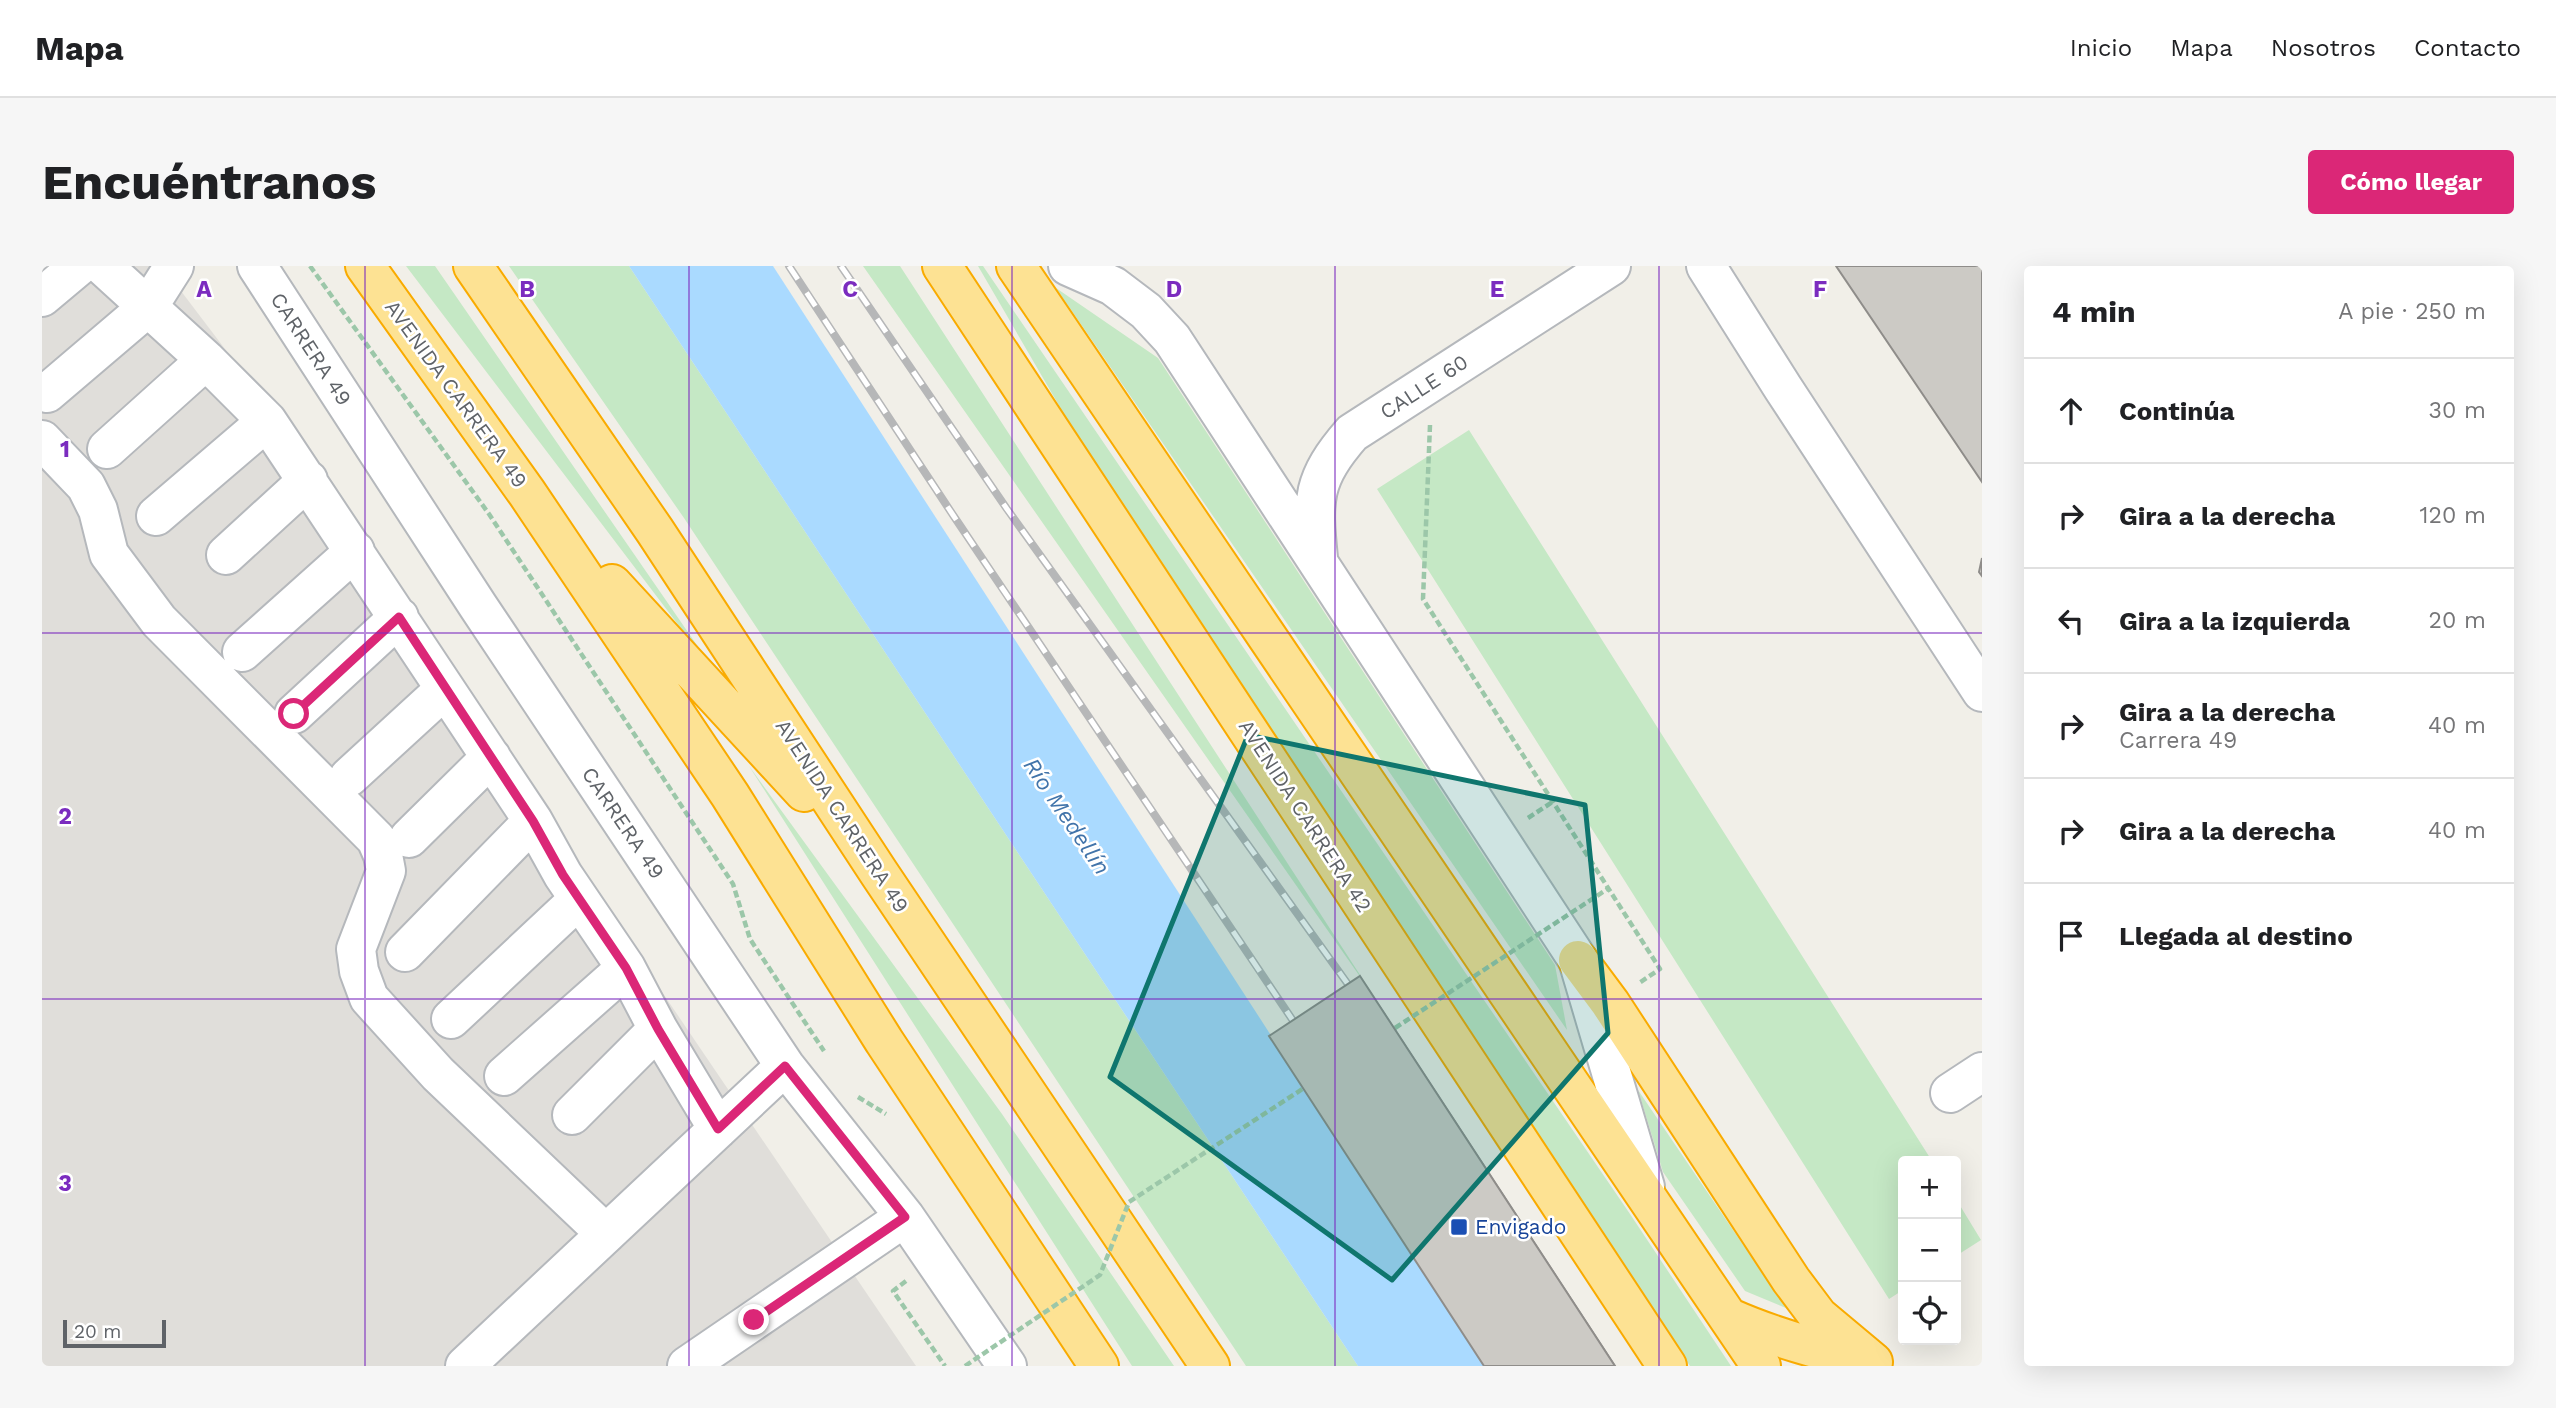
<!DOCTYPE html>
<html lang="es">
<head>
<meta charset="utf-8">
<style>
  body { margin:0; font-family:"Work Sans",sans-serif; background:#f6f6f6; color:#202124 }
  .controls { position:absolute; right:21px; bottom:21px; display:grid; overflow:hidden; border-radius:7px; box-shadow:0 7px 28px #0002 }
  .controls button { width:63px; height:63px; display:grid; place-items:center; padding:0; border:0; border-bottom:2px solid #e0e0e0; background:#fff; color:#202124; font:35px sans-serif }
  .scale { position:absolute; left:21px; bottom:18px; width:103px; box-sizing:border-box; padding-left:7px; border:4px solid #5f6368; border-top:0; font-size:19px; line-height:24px; white-space:nowrap; color:#5f6368; -webkit-text-stroke:5px #fff; paint-order:stroke }
  .stop { position:absolute; width:21px; height:21px; margin:-16px; border:5px solid #db2777; border-radius:50%; background:#fff }
  .stop.end { background:#db2777; border-color:#fff; box-shadow:0 2px 7px #0008 }
  .list { margin:0; padding:0; list-style:none }
  h2 { display:flex; justify-content:space-between; align-items:center; height:91px; margin:0; padding:0 28px; font-size:30px }
  h2 small { font-size:23px; font-weight:400; color:#757577 }
  .list li { display:grid; grid-template-columns:46px 1fr auto; gap:21px; align-items:center; box-sizing:border-box; height:105px; padding:0 28px; border-top:2px solid #e0e0e0 }
  .list b { display:block; font-size:26px; white-space:nowrap }
  .list p { margin:0; font-size:23px; white-space:nowrap; color:#757577 }
  .list em { font-size:23px; font-style:normal; color:#757577 }
  .icon { flex:none; width:38px; height:38px; fill:none; stroke:currentColor; stroke-width:2; stroke-linecap:round; stroke-linejoin:round }
  .map { position:relative; flex:none; width:1940px; height:1100px; overflow:hidden; border-radius:7px }
  header { display:flex; align-items:center; gap:42px; box-sizing:border-box; height:98px; padding:0 35px; background:#fff; border-bottom:2px solid #e0e0e0 }
  header strong { font-size:33px }
  nav { display:flex; gap:38px; margin-inline-start:auto; font-size:24px }
  .intro { display:flex; align-items:center; justify-content:space-between; box-sizing:border-box; height:168px; padding:0 42px }
  h1 { margin:0; font-size:49px }
  .button { padding:18px 32px; border-radius:7px; background:#db2777; color:#fff; font-size:24px; font-weight:700 }
  main { display:flex; gap:42px; padding:0 42px }
  aside { flex:1; background:#fff; border-radius:7px; box-shadow:0 7px 28px #0002 }
  .map>svg:first-child { display:block }
  .industrial { fill:#e0deda }
  .green { fill:#c5e8c5 }
  .water { fill:#aadaff }
  .lines { fill:none; stroke-linecap:round; stroke-linejoin:round }
  .minor-casing { stroke:#b5b8bc; stroke-width:42 }
  .highway-casing { stroke:#f9ab00; stroke-width:42 }
  .path { stroke:#9cc7a9; stroke-width:4.5; stroke-dasharray:7 3.5; stroke-linecap:butt }
  .minor { stroke:#fff; stroke-width:38 }
  .highway { stroke:#fde293; stroke-width:38 }
  .rail-casing { stroke:#b6b7b8; stroke-width:8 }
  .rail { stroke:#fff; stroke-width:5; stroke-dasharray:16; stroke-linecap:butt }
  .path-bridge { stroke:#9cc7a9; stroke-width:4.5; stroke-dasharray:7 3.5; stroke-linecap:butt }
  .shaded-wall { fill:#8f8d8a }
  .building { fill:#cccac5; stroke:#8f8d8a; stroke-width:2 }
  .route { stroke:#db2777; stroke-width:9 }
  .marked { fill:#0f766e; fill-opacity:0.2; stroke:#0f766e; stroke-width:5; stroke-linejoin:round }
  .grid { fill:none; stroke:#7b2cbf; stroke-width:2; stroke-opacity:0.55 }
  .transit-dot { fill:#1a4fb4; stroke:#fff; stroke-width:2.5 }
  .labels { text-anchor:middle; stroke-width:5; stroke-linejoin:round; paint-order:stroke }
  .street-label { font-size:21px; fill:#5f6368; stroke:#fff }
  .transit-label { font-size:21px; fill:#164399; stroke:#fff; text-anchor:start }
  .water-label { font-size:23px; font-style:italic; fill:#4174aa; stroke:#fff }
  .grid-label { font-size:23px; text-anchor:middle; font-weight:bold; fill:#7b2cbf; stroke:#fff; stroke-width:5; stroke-linejoin:round; paint-order:stroke }
</style>
</head>
<body>
<header>
<strong>Mapa</strong>
<nav><a>Inicio</a><a>Mapa</a><a>Nosotros</a><a>Contacto</a></nav>
</header>
<div class="intro"><h1>Encuéntranos</h1><a class="button">Cómo llegar</a></div>
<main>
<div class="map">
<svg width="1940" height="1100" viewBox="0 0 1940 1100">
  <rect width="100%" height="100%" fill="#f1efe8"/>
  <!-- industrial -->
  <path class="industrial" d="M0,0h120l66,87 688,1013h-874z"/>
  <!-- green -->
  <path class="green" d="M364,0h29l295,427z
    M467,0h120l729,1100h-112l-562,-848z
    M821,0h37l475,732z
    M936,0h5l647,948 101,152h-41l-583,-878z
    M1014,22l102,70 397,607 12,65z
    M1427,164l463,731h-29v129l-14,9 -512,-810z
    M707,500l253,348 172,252h-42z
    M1596,824l148,218 -41,-17 -82,-119z
    M1914,933l25,41 -25,16z"/>
  <!-- water -->
  <path class="water" d="M587,0h144l712,1100h-127z"/>
  <g class="lines">
    <defs>
      <path id="minor" d="M61,0l103,94 61,61 266,400 30,54 63,93 32,61 60,100
        M215,0l221,340 307,460 120,151 102,149
        M1026,0l45,20 33,25 26,28 406,621 67,227
        M1664,0l77,122 199,304
        M0,31l37,-31
        M5,127l101,-86 26,-41
        M0,174l44,46 12,24 11,44 50,67 217,218 7,16 3,16 -30,78 3,22 10,27 69,76 168,160
        M65,183l99,-89
        M114,250l111,-95
        M184,289l82,-75
        M1276,292c-6,-59 -6,-79 34,-125l259,-167
        M200,386l113,-101
        M252,448l105,-97
        M307,511l96,-88
        M367,572l82,-81
        M363,686l128,-131
        M409,753l128,-120
        M462,810l122,-108
        M1908,827l32,-21
        M530,849l86,-86
        M423,1100l320,-300
        M645,1100l218,-149"/>
      <path id="highway" d="M323,0l162,227 203,302 154,246 215,325
        M431,0l182,265 224,342 331,493
        M900,0l725,1100
        M974,0l745,1100
        M570,318l192,208
        M1536,694l32,43 181,277 27,36 55,46
        M1688,1052c45,20 89,32 137,43"/>
    </defs>
    <!-- minor casing -->
    <use href="#minor" class="minor-casing"/>
    <!-- highway casing -->
    <use href="#highway" class="highway-casing"/>
    <!-- path -->
    <path class="path" d="M268,0l179,248 244,370 17,55 74,112
      M1388,159l-7,174 237,370 -21,14
      M1486,552l26,-17
      M816,831l28,17
      M864,1015l-13,10 52,75"/>
    <!-- minor -->
    <use href="#minor" class="minor"/>
    <!-- highway -->
    <use href="#highway" class="highway"/>
    <defs>
      <path id="rail" d="M747,0l164,249 351,522
        M799,0l166,243 353,492"/>
    </defs>
    <!-- rail casing -->
    <use href="#rail" class="rail-casing"/>
    <!-- rail -->
    <use href="#rail" class="rail"/>
    <!-- path-bridge -->
    <path class="path-bridge" d="M1353,762l214,-140
      M923,1100l135,-91 29,-73 175,-114"/>
  </g>
  <!-- shaded-wall -->
  <path class="shaded-wall" d="M1318,710l15,22 241,368h-1z"/>
  <!-- building -->
  <path class="building" d="M1794,0h146v216z
    M1940,292v18l-3,-4z
    M1318,710l255,390h-131l-215,-330z"/>
  <g class="lines">
    <!-- route -->
    <path class="route" d="M252,448l105,-97 134,204 30,54 63,93 32,61 60,100 67,-63 120,151 -151,103"/>
  </g>
  <!-- marked area -->
  <path class="marked" d="M1206,469l337,70 23,228 -216,247 -282,-203z"/>
  <!-- grid -->
  <path class="grid" d="M323,0v1100M647,0v1100M970,0v1100M1293,0v1100M1617,0v1100M0,367h1940M0,733h1940"/>
  <!-- markers -->
  <rect class="transit-dot" x="1408" y="952" width="18" height="18" rx="3.5"/>
  <g class="labels">
    <!-- street labels -->
    <g class="street-label">
      <text transform="translate(269 83) rotate(57)" y="7">CARRERA 49</text>
      <text transform="translate(1382 121) rotate(-33)" y="7">CALLE 60</text>
      <text transform="translate(414 128) rotate(54)" y="7">AVENIDA CARRERA 49</text>
      <text transform="translate(800 550) rotate(57)" y="7">AVENIDA CARRERA 49</text>
      <text transform="translate(1263 550) rotate(57)" y="7">AVENIDA CARRERA 42</text>
      <text transform="translate(581 557) rotate(56)" y="7">CARRERA 49</text>
    </g>
    <!-- transit labels -->
    <g class="transit-label">
      <text x="1433" y="968">Envigado</text>
    </g>
    <!-- water labels -->
    <g class="water-label">
      <text transform="translate(1025 550) rotate(56)" y="8">Río Medellín</text>
    </g>
  </g>
  <g class="grid-label">
    <text x="162" y="31">A</text>
    <text x="485" y="31">B</text>
    <text x="808" y="31">C</text>
    <text x="1132" y="31">D</text>
    <text x="1455" y="31">E</text>
    <text x="1778" y="31">F</text>
    <text x="23" y="191">1</text>
    <text x="23" y="558">2</text>
    <text x="23" y="925">3</text>
  </g>
</svg>
<div class="controls">
<button>+</button>
<button>−</button>
<button><svg class="icon" aria-label="locate" viewBox="0 0 24 24"><circle cx="12" cy="12" r="6"/><path d="M12 2v4M12 18v4M2 12h4M18 12h4"/></svg></button>
</div>
<div class="scale">20 m</div>
<div class="stop" style="left:252px;top:448px"></div>
<div class="stop end" style="left:712px;top:1054px"></div>
</div>
<aside>
<h2>4 min<small>A pie · 250 m</small></h2>
<ul class="list">
<li><svg class="icon" aria-label="ahead" viewBox="0 0 24 24"><path d="M12 20V5M6 11l6-6 6 6"/></svg><div><b>Continúa</b></div><em>30 m</em></li>
<li><svg class="icon" aria-label="right" viewBox="0 0 24 24"><path d="M7 20v-9h11M14 6l5 5-5 5"/></svg><div><b>Gira a la derecha</b></div><em>120 m</em></li>
<li><svg class="icon" aria-label="left" viewBox="0 0 24 24"><path d="M17 20v-9H6M10 6l-5 5 5 5"/></svg><div><b>Gira a la izquierda</b></div><em>20 m</em></li>
<li><svg class="icon" aria-label="right" viewBox="0 0 24 24"><path d="M7 20v-9h11M14 6l5 5-5 5"/></svg><div><b>Gira a la derecha</b><p>Carrera 49</p></div><em>40 m</em></li>
<li><svg class="icon" aria-label="right" viewBox="0 0 24 24"><path d="M7 20v-9h11M14 6l5 5-5 5"/></svg><div><b>Gira a la derecha</b></div><em>40 m</em></li>
<li><svg class="icon" aria-label="arrive" viewBox="0 0 24 24"><path d="M6 21V4h12l-3 4 3 4H6"/></svg><div><b>Llegada al destino</b></div></li>
</ul>
</aside>
</main>
</body>
</html>
